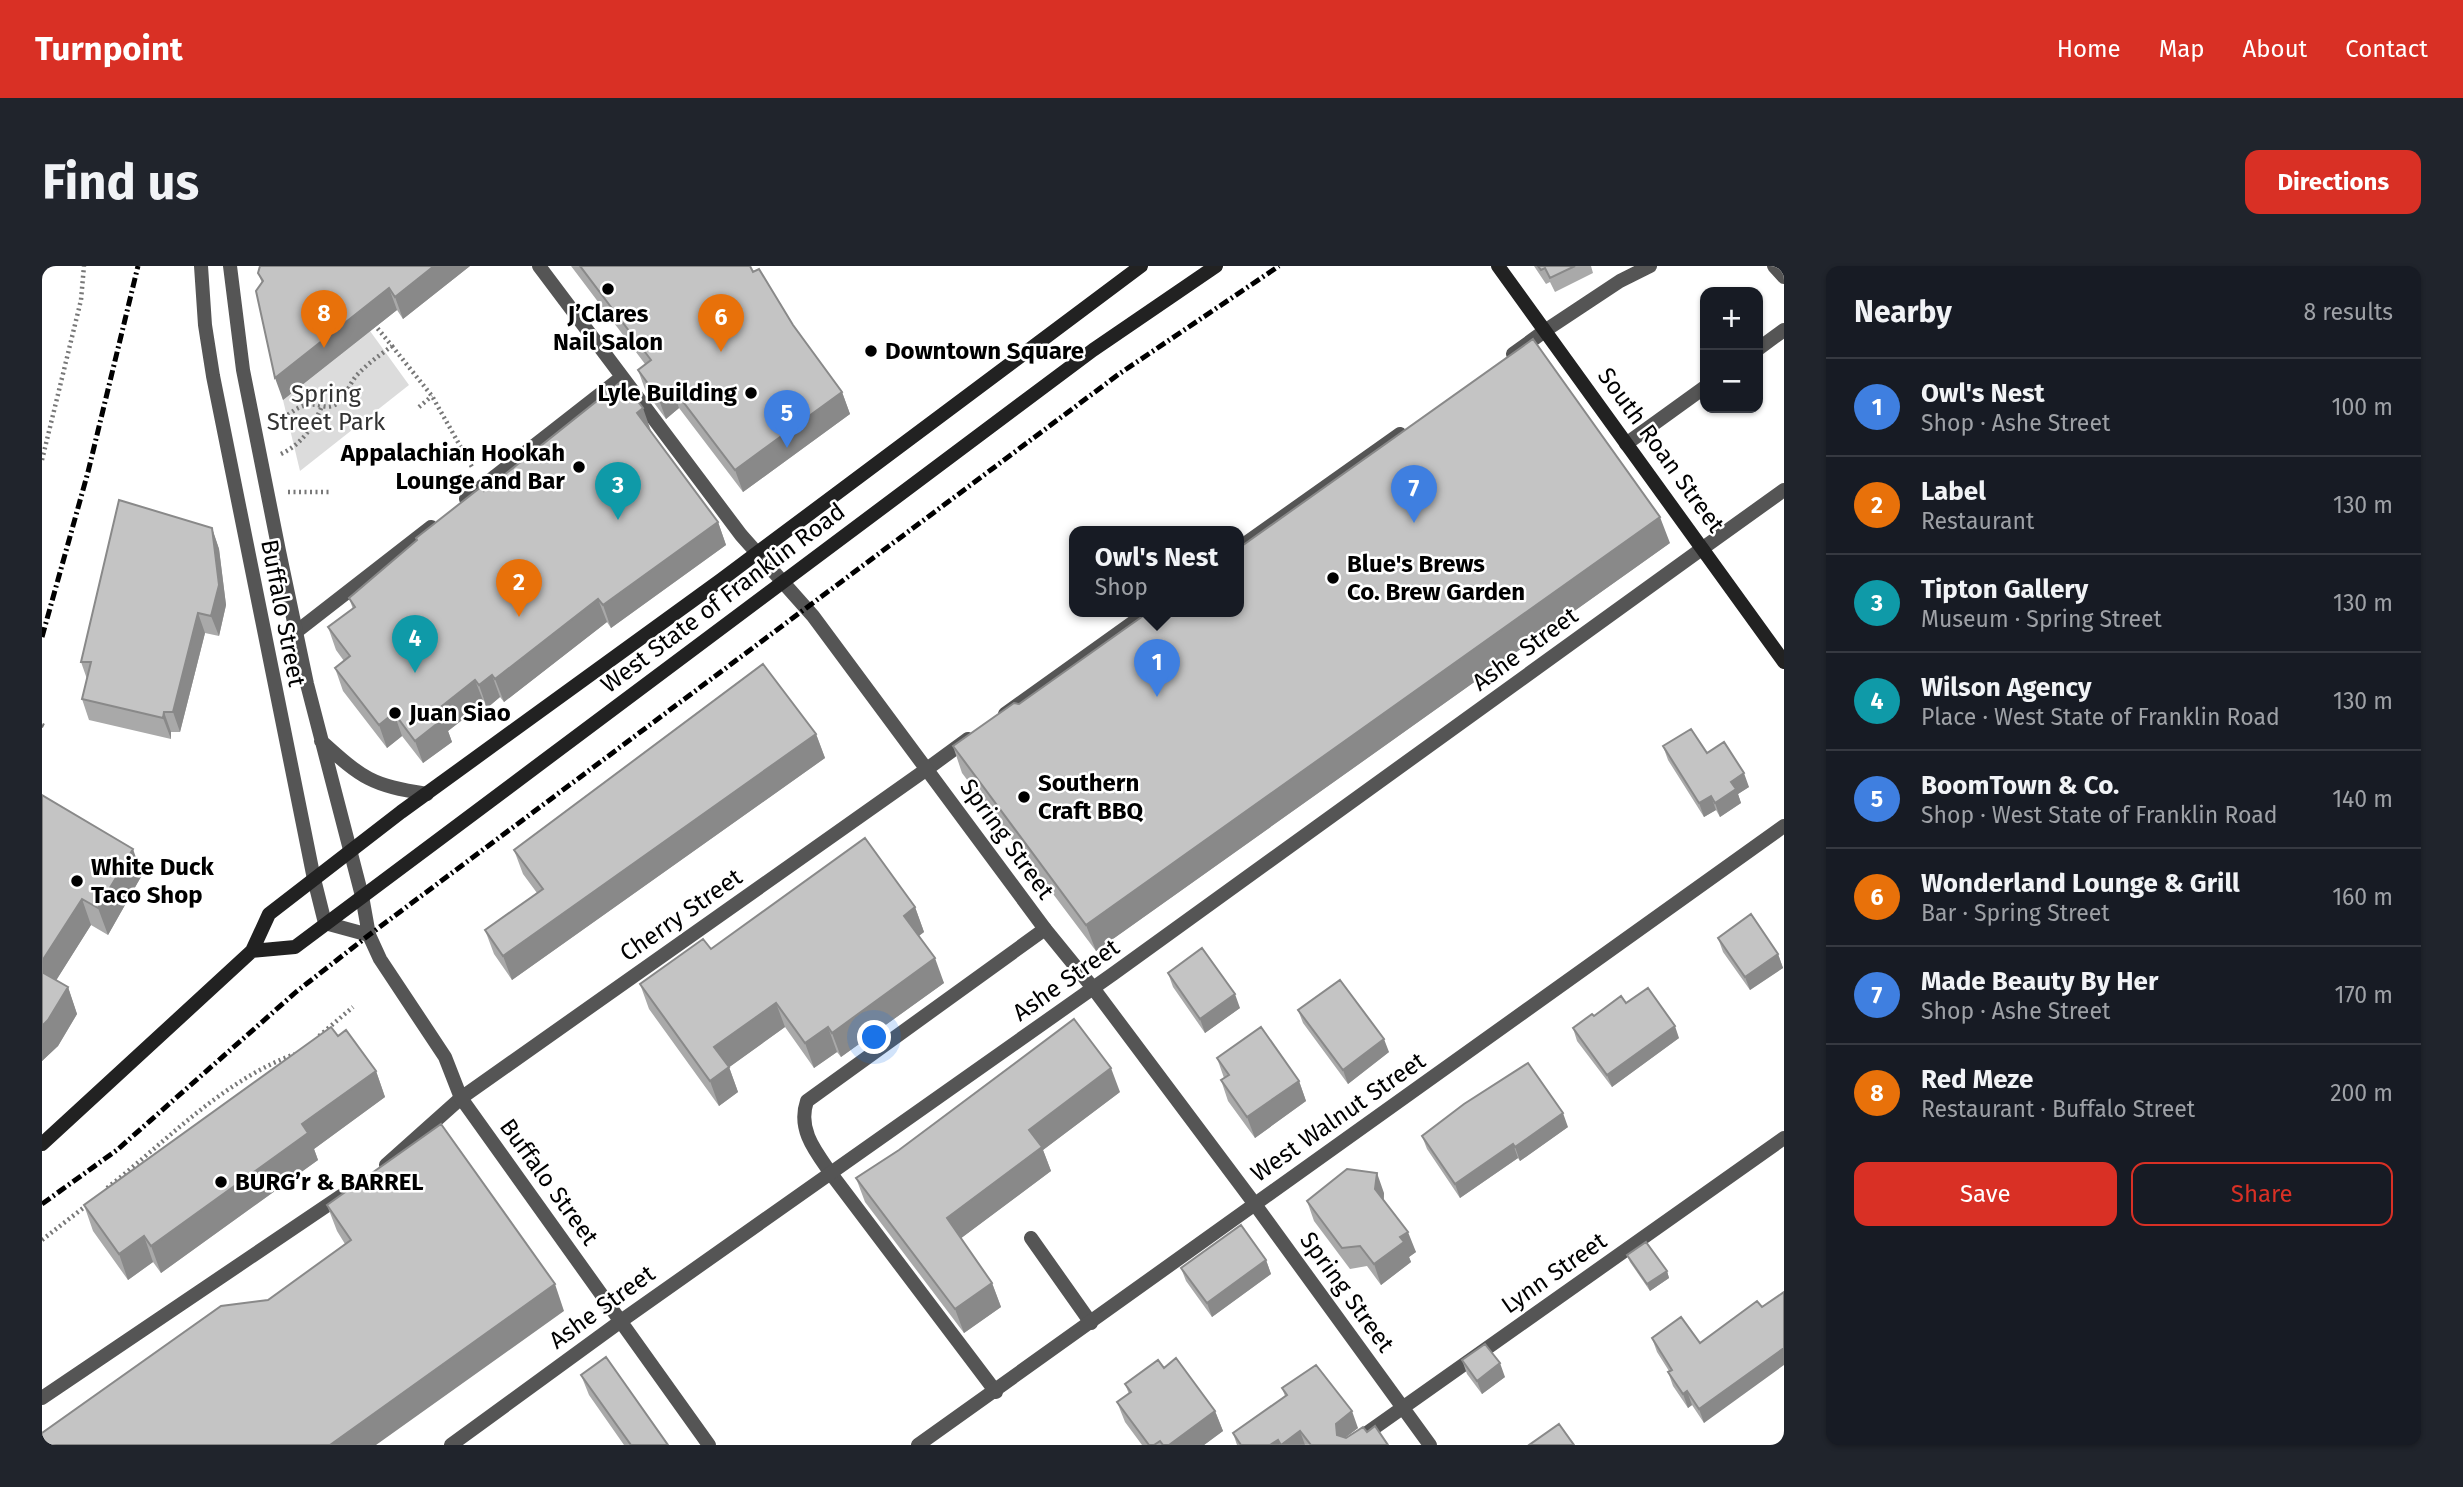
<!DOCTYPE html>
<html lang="en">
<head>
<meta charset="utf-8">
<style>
  body { margin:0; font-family:"Fira Sans",sans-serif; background:#20242c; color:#f1f3f6 }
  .controls { position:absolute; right:21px; top:21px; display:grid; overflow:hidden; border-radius:14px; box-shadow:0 2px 5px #0004 }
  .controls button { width:63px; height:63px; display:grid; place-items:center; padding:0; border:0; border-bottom:2px solid #363941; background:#171b24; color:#f1f3f6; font:35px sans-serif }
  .you { position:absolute; left:833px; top:772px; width:24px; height:24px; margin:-18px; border:5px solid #fff; border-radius:50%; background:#1a73e8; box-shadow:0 0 0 10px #1a73e833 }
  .badge { display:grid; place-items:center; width:46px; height:46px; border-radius:50%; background:#d93025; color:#fff; font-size:23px; font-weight:700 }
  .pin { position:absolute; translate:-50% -58px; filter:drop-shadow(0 2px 4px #0008) }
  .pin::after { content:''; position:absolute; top:37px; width:24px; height:21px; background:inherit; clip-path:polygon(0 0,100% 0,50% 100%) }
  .popup { position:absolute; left:1027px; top:260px; width:175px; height:91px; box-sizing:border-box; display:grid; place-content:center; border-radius:14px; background:#171b24; filter:drop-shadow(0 2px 5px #0005); font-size:23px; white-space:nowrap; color:#9ea1a6 }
  .popup b { font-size:26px; color:#f1f3f6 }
  .popup::after { content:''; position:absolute; left:50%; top:100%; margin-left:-14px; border:14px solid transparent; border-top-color:#171b24 }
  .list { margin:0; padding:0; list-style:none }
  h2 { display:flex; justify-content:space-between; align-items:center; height:91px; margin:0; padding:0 28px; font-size:30px }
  h2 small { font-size:23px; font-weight:400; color:#9ea1a6 }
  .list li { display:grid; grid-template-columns:46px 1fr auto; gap:21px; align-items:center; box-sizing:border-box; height:98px; padding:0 28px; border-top:2px solid #363941 }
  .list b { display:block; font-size:26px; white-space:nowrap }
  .list p { margin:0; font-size:23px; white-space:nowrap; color:#9ea1a6 }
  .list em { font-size:23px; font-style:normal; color:#9ea1a6 }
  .actions { display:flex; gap:14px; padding:21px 28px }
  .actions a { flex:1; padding:16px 0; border:2px solid #d93025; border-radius:14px; text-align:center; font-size:24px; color:#d93025 }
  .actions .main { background:#d93025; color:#fff }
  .map { position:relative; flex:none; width:1742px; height:1179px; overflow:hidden; border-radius:14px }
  header { display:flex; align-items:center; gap:42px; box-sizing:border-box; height:98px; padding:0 35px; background:#d93025; color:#fff }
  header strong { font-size:33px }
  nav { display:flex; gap:38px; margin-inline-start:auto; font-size:24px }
  .intro { display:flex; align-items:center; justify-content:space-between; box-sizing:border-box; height:168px; padding:0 42px }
  h1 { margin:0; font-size:49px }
  .button { padding:18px 32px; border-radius:14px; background:#d93025; color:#fff; font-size:24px; font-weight:700 }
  main { display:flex; gap:42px; padding:0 42px }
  aside { flex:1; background:#171b24; border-radius:14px; box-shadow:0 2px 5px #0004 }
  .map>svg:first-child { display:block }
  .green { fill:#dcdcdc }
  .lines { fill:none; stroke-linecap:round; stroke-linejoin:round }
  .path { stroke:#777; stroke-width:4.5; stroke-dasharray:2 3.5; stroke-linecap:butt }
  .service { stroke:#555; stroke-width:14 }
  .pedestrian { stroke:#555; stroke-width:14 }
  .minor { stroke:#555; stroke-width:14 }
  .tertiary { stroke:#555; stroke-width:14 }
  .secondary { stroke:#222; stroke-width:14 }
  .rail { stroke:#000; stroke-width:5; stroke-dasharray:10 3.5 2 3.5; stroke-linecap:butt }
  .wall { fill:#a9a9a9 }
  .shaded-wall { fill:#898989 }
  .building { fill:#c4c4c4; stroke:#898989; stroke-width:2 }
  .poi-dot { fill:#000; stroke:#fff; stroke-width:2.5 }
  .labels { text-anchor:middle; stroke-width:5; stroke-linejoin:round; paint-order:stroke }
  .poi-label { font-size:24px; font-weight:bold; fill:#000; stroke:#fff; text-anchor:start }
  .park-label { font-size:24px; fill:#333; stroke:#fff }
  .street-label { font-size:24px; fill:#000; stroke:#fff }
</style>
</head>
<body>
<header>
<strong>Turnpoint</strong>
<nav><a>Home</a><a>Map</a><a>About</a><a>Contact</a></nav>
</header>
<div class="intro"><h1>Find us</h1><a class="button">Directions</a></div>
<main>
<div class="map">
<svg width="1742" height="1179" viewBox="0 0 1742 1179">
  <rect width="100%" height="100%" fill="#fff"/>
  <!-- green -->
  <path class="green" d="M328,65l39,54 -109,86 -17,-71z"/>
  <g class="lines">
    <!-- path -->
    <path class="path" d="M350,80l40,50 40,71
      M377,141l13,-11
      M232,158c18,-10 26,-24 48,-18
      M239,188c21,-10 32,-27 41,-48 21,5 24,-19 35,-31 10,-11 23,-20 35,-29l-18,-22
      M0,194l39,-160 3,-34
      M246,226h41
      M0,459l4,2
      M277,770l34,-29
      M65,922c61,-48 115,-107 188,-134
      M0,974l45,-35"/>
    <!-- service -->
    <path class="service" d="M1732,0l10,11
      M1504,64l74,-49 30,-15
      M1716,83l26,-19
      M1584,178l79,-57
      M1661,282l81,-58
      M344,899l75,-67
      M989,972l60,85
      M954,1126l-164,-217c-16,-23 -35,-45 -25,-74l238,-172
      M0,1132l299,-202"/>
    <!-- pedestrian -->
    <path class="pedestrian" d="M1471,88l33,-24
      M1197,282l161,-114
      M963,448l144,-103
      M885,503l41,-30"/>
    <!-- minor -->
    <path class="minor" d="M497,0l202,269 72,81 232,313 48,59 161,215 176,242
      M424,233l156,-122
      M254,366l135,-105
      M327,669l11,24 65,98 16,41 248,347
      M419,832l466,-329
      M409,1179l170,-124 492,-347 590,-426
      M876,1179l866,-619
      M1308,1179l434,-307"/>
    <!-- tertiary -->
    <path class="tertiary" d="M159,0l4,59 8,51 101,503 11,44 44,12 -7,-39 -55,-212 -28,-133 -36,-181 -13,-104
      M279,475c42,38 50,44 106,53"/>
    <!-- secondary -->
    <path class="secondary" d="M1456,0l286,396
      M210,685l43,-4 798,-597 123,-84
      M0,878l210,-193 17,-37 132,-102 320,-232 420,-314"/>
    <!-- rail -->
    <path class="rail" d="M0,371l46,-165 50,-206
      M0,938l75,-54 179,-158 73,-57 750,-561 160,-108"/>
  </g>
  <!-- wall -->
  <path class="wall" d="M428,0l-67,53 -6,-9 -114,90 -21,-117 -4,-10z
    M529,0h179l3,6 89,120 8,22 -107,78 -64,-84 -13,11 -20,-27 -8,-22 7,-6z
    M1492,0h57l2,7 -38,19 -5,-10 -4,2z
    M609,165l67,91 8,23 -115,83 -4,-6 -103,80 -4,-5 -13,11 -3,-5 -36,28 4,11 -29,21 -21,-27 -15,12 -44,-57 -8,-23 9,-7 -8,-11 -8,-23 25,-18 -4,-11 68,-57 -1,-3 68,-47z
    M170,262l7,21 7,56 -7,31 -14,-3 -25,99h-9v7l-82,-19 -7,-21 5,-20 -6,-17z
    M1628,277l-574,408 -134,-178 -9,-27 66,-42z
    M774,468l9,24 -313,222 -18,-26 -9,-24 52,-37 -14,-19 -9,-24z
    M1621,480l44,7 42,34 -11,7 3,9 -21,14 -4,-7 -12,7 -36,-57z
    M0,529l100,80 -34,60 -17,-10 -35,55 12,7 9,27 -19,32 -16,15z
    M873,641l9,25 -5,4 25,47 -103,74 -4,-5 -23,16 -29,-41 -56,40 9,25 -19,14 -70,-97 -9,-25 71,-35z
    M1676,672l60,16 5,14 -33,22 -27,-38z
    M1126,707l72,35 -35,25 -32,-46z
    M1256,744l91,42 -41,32 -45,-61z
    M1552,750l85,22 -67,49 -35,-46 -4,-13z
    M296,770l38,35 9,26 -71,52 4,11 -157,113 -8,-11 -25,18 -35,-49 -9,-26z
    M1175,792l82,23 7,20 -51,37 -27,-37 -7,-21 3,-2z
    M1078,826l-77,58 8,21 -90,67 31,45 9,24 -37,26 -99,-131 -9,-24z
    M1526,861l-48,34 -2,-3 -58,40 -33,-49 -5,-13z
    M1342,927v7l32,52 -7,5 2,5 -30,23 -14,-19 -17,3 -36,-48 -7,-20z
    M285,939l237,106 -296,-11 77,-56 -8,-13z
    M1585,989l40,16 2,7 -19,13 -20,-29z
    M1224,994l5,14 -59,43 -26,-36 -5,-13z
    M1720,1041l-58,116 -12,-18 -4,3 -15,-22 -5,-14 1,-1 -12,-19 -5,-14 48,5z
    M1420,1094l43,17 -23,17 -15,-20z
    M1122,1102l51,43 8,20 -19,14h-62l-17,-23 -8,-20 12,-8 -4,-10z
    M539,1109l87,70h-44l-35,-50z
    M1240,1122l76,40 -13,10 22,-6 21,13h-151l-4,-12 52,-37z"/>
  <!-- shaded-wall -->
  <path class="shaded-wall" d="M392,0h36l-67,53 -8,-22z
    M347,22l8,22 -114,90 -8,-22z
    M629,120l8,22 -13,11 -8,-22z
    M800,126l8,22 -107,78 -8,-22z
    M601,142l8,23 -14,-18z
    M1618,251l10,26 -574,408 -10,-26z
    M676,256l8,23 -115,83 -8,-23z
    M170,262l7,21 7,56 -7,31 -8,-20z
    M556,333l9,23 -103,80 -9,-23z
    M156,347l7,20 -25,99 -7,-20z
    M450,409l8,22 -13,11 -8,-23z
    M433,414l9,23 -36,28 4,11 -29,21 -8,-22 22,-31z
    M122,446l7,20v7l-8,-21z
    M352,447l8,23 -15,12 -8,-23z
    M774,468l9,24 -313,222 -9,-24z
    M1702,507l5,14 -11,7 3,9 -21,14 -5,-14 16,-21z
    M1669,530l5,14 -12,7 -5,-14z
    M91,583l9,26 -34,60 -10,-27z
    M40,633l9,26 -44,70 -5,-13v-21z
    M873,641l9,25 -11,8 -9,-24z
    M1736,688l5,14 -33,22 -5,-13z
    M893,692l9,25 -103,74 -9,-24z
    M26,721l9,27 -19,32 -16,15v-35z
    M1193,728l5,14 -35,25 -5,-14z
    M734,737l9,24 -61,44 5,-4 9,25 -19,14 -9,-25 4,-34z
    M1633,760l4,12 -67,49 -5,-12z
    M786,761l9,25 -23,16 -9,-25z
    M1342,773l5,13 -41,32 -5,-14z
    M1069,802l9,24 -77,58 8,21 -95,71 -9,-24 82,-88z
    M334,805l9,26 -71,52 4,11 -157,113 -10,-27 151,-122z
    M1257,815l7,20 -51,37 -8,-21z
    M1521,847l5,14 -48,34 -5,-14z
    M1471,878l5,14 -58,40 -5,-14z
    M1335,907l7,20 -1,16 -8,-20z
    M1366,966l8,20 -7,5 2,5 -30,23 -7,-21 26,-27z
    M102,970l9,26 -25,18 -9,-26z
    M1224,994l5,14 -59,43 -5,-14z
    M1625,1005l2,7 -19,13 -3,-7z
    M950,1017l9,24 -37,26 -9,-24z
    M513,1018l9,27 -188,134h-46z
    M1742,1082v17l-80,58 -5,-14z
    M1458,1097l5,14 -23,17 -5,-13z
    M1645,1125l5,14 -4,3 -5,-14z
    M1173,1145l8,20 -19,14h-35z
    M1310,1145l6,17 -16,12 -5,-5 -1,-11z
    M1258,1165l5,14h-24z
    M1236,1174l2,5h-10z"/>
  <!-- building -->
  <path class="building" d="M218,0h174l-39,31 -6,-9 -114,90 -19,-87 7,-10 -5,-8z
    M538,0h170l3,6 6,-3 34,56 49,67 -107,78 -64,-84 -13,11 -20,-27 13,-10z
    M1496,0h37l-25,12 -5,-10 -4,2z
    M1491,73l127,178 -574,408 -133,-179 61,-43 5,1 131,-93h89v-63z
    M580,115l21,27 -6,5 81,109 -115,83 -5,-6 -103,80 -3,-4 -13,10 -4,-5 -38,30 6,9 -28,22 -21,-28 -15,12 -44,-57 15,-12 -22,-29 27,-20 -6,-9 68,-58 -1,-2 65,-51 3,4z
    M77,234l93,28 7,57 -8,31 -13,-3 -25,99h-9l-1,6 -81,-19 9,-37h-10z
    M721,398l53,70 -313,222 -18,-26 58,-41 -29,-39z
    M1649,463l16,24 17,-11 20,31 -13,9 5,7 -21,14 -4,-7 -12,7 -36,-57z
    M0,529l91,54 -35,59 -16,-9 -40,62z
    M823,572l50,69 -11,9 31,42 -103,75 -4,-6 -23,16 -29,-40 -62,44 15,20 -19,14 -70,-97 63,-45 8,10z
    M1709,648l27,40 -33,23 -27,-39z
    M1160,682l33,46 -35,25 -32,-46z
    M0,706l26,15 -20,33 -6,6z
    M1298,714l44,59 -41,31 -45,-60z
    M1606,722l27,38 -68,49 -34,-47 19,-14 2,2 27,-20 5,7z
    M1032,753l37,49 -82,62 13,17 -95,71 45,65 -37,26 -99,-131 43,-28z
    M289,761l7,9 8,-6 30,41 -74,53 6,9 -157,113 -7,-10 -25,18 -35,-49z
    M1219,761l38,54 -52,36 -26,-37 8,-5 -12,-17z
    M1486,797l35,50 -48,34 -2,-3 -58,40 -33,-48 42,-32z
    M399,858l114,160 -225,161h-288v-12l179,-127 47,-6 83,-60 -24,-35z
    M1305,903l30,4 -2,16 33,43 -8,5 4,5 -30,22 -14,-18 -18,2 -35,-47z
    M1199,959l25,35 -59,43 -26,-35z
    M1604,976l21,29 -20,13 -20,-29z
    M1742,1026v56l-85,61 -12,-18 -4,3 -15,-22 4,-2 -20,-32 29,-21 19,26 57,-42 5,6z
    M1443,1078l15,19 -23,18 -15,-21z
    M564,1091l62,88h-37l-50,-70z
    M1134,1092l39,53 -46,34h-6l-3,-4 -6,4h-5l-32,-43 14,-10 -6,-8 33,-24 6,8z
    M1274,1099l36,46 -16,13 1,11 9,3 17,-11 4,5 8,-6 13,19h-77l-11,-14 -19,14 -3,-5 -8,5h-29l-8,-12 54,-38 -5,-7z
    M1517,1158l15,21h-45z"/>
  <!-- markers -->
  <g class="poi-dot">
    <circle cx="566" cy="23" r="7"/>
    <circle cx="829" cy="85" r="7"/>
    <circle cx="709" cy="127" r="7"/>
    <circle cx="537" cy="201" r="7"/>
    <circle cx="1291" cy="312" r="7"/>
    <circle cx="353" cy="447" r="7"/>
    <circle cx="982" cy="531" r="7"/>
    <circle cx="35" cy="615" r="7"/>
    <circle cx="179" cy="916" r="7"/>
  </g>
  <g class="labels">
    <!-- poi labels -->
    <g class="poi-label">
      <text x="566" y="56" text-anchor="middle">J’Clares<tspan x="566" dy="28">Nail Salon</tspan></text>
      <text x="843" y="93">Downtown Square</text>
      <text x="695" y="135" text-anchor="end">Lyle Building</text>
      <text x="523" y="195" text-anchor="end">Appalachian Hookah<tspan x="523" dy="28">Lounge and Bar</tspan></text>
      <text x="1305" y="306">Blue's Brews<tspan x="1305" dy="28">Co. Brew Garden</tspan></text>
      <text x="367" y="455">Juan Siao</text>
      <text x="996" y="525">Southern<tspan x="996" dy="28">Craft BBQ</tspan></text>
      <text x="49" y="609">White Duck<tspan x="49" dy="28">Taco Shop</tspan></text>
      <text x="193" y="924">BURG’r &amp; BARREL</text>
    </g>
    <!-- park labels -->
    <g class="park-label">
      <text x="284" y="136">Spring<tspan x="284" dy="28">Street Park</tspan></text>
    </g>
    <!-- street labels -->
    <g class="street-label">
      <text transform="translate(1619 184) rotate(54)" y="8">South Roan Street</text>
      <text transform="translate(681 332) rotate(-37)" y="8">West State of Franklin Road</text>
      <text transform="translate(241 347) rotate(79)" y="8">Buffalo Street</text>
      <text transform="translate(1483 383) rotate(-36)" y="8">Ashe Street</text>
      <text transform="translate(965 573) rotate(54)" y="8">Spring Street</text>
      <text transform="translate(639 649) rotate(-35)" y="8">Cherry Street</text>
      <text transform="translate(1024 714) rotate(-35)" y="8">Ashe Street</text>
      <text transform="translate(1296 851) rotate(-35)" y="8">West Walnut Street</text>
      <text transform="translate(507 916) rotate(54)" y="8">Buffalo Street</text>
      <text transform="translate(1512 1007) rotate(-35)" y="8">Lynn Street</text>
      <text transform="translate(1305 1026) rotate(54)" y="8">Spring Street</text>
      <text transform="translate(560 1041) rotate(-36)" y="8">Ashe Street</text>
    </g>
  </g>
</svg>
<div class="controls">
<button>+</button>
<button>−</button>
</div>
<div class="you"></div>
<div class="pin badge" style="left:1115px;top:431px;background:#3f7fe0">1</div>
<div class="popup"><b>Owl's Nest</b>Shop</div>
<div class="pin badge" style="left:477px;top:351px;background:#e8710a">2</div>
<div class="pin badge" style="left:576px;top:254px;background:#0f9aa8">3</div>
<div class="pin badge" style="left:373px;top:407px;background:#0f9aa8">4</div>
<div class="pin badge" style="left:745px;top:182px;background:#3f7fe0">5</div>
<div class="pin badge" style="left:679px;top:86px;background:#e8710a">6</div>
<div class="pin badge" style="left:1372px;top:257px;background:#3f7fe0">7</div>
<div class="pin badge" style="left:282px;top:82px;background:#e8710a">8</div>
</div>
<aside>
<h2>Nearby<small>8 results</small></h2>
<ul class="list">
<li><span class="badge" style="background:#3f7fe0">1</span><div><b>Owl's Nest</b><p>Shop · Ashe Street</p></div><em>100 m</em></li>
<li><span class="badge" style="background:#e8710a">2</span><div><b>Label</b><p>Restaurant</p></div><em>130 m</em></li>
<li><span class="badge" style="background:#0f9aa8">3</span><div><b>Tipton Gallery</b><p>Museum · Spring Street</p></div><em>130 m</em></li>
<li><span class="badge" style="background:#0f9aa8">4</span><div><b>Wilson Agency</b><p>Place · West State of Franklin Road</p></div><em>130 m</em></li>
<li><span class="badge" style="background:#3f7fe0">5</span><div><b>BoomTown &amp; Co.</b><p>Shop · West State of Franklin Road</p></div><em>140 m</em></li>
<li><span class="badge" style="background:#e8710a">6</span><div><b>Wonderland Lounge &amp; Grill</b><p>Bar · Spring Street</p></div><em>160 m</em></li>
<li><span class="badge" style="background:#3f7fe0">7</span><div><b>Made Beauty By Her</b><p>Shop · Ashe Street</p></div><em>170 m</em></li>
<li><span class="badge" style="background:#e8710a">8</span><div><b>Red Meze</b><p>Restaurant · Buffalo Street</p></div><em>200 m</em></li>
</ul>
<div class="actions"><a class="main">Save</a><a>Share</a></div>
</aside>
</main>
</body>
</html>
